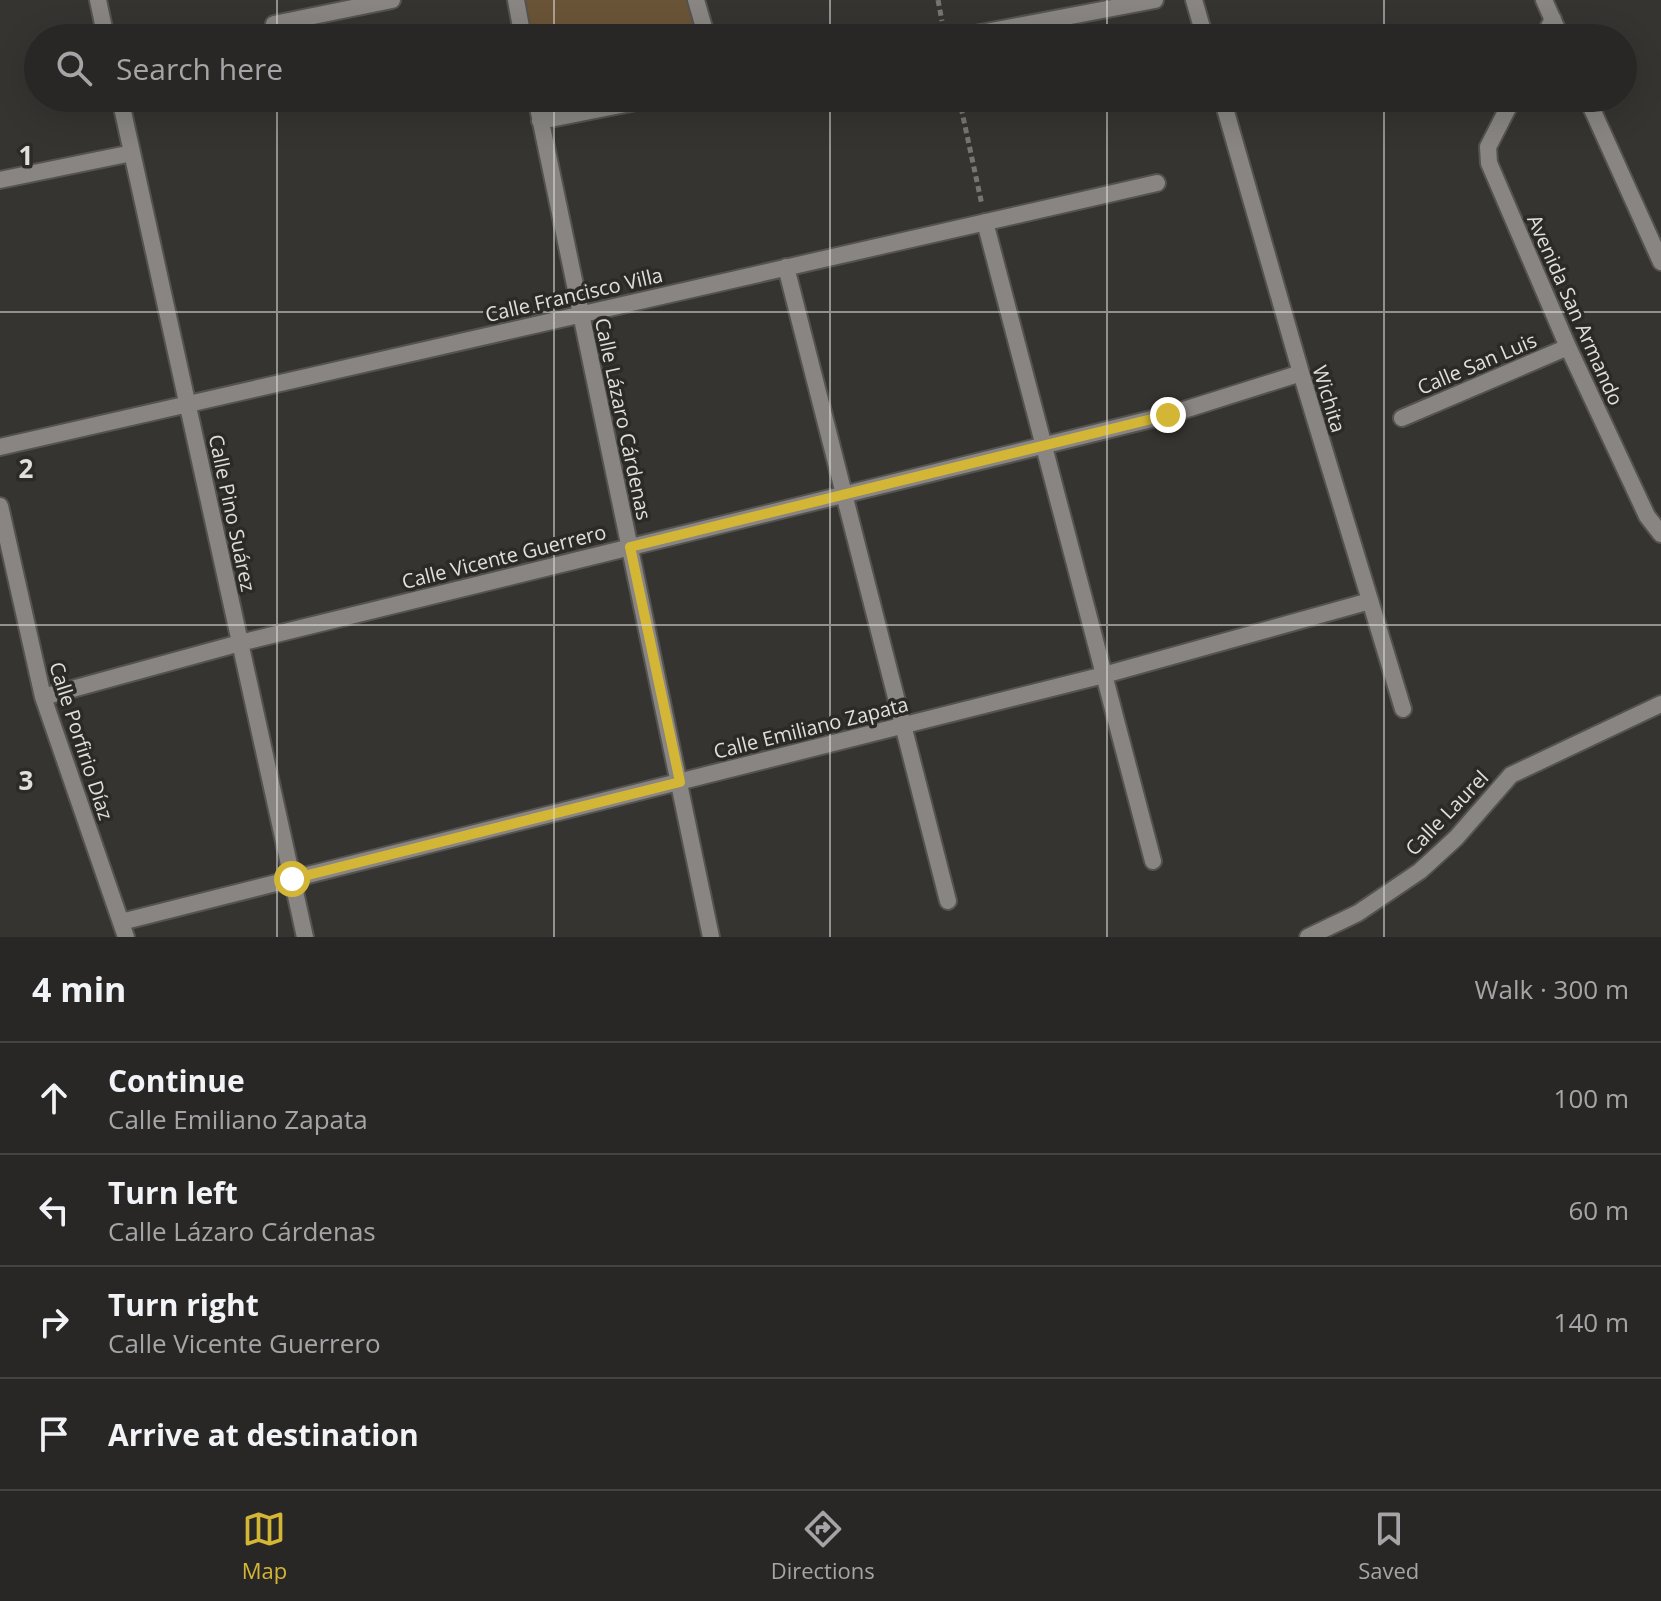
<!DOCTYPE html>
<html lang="en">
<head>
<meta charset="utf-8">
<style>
  body { margin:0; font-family:"Open Sans",sans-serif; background:#302f2d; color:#f1f3f6 }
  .stop { position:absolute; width:24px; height:24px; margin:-18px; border:6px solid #d3b635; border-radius:50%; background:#fff }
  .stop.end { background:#d3b635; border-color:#fff; box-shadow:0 2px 8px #0008 }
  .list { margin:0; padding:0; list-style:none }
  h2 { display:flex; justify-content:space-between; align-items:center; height:104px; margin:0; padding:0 32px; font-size:34px }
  h2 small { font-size:26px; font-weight:400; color:#a5a5a7 }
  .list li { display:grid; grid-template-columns:52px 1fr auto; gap:24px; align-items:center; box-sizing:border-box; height:112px; padding:0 32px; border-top:2px solid #444442 }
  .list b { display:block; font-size:30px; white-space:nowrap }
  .list p { margin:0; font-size:26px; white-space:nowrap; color:#a5a5a7 }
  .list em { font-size:26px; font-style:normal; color:#a5a5a7 }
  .icon { flex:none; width:44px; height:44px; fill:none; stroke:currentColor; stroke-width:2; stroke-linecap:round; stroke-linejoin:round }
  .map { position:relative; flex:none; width:1661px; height:937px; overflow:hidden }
  .search { position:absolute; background:#282725; box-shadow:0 8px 32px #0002; left:24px; right:24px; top:24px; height:88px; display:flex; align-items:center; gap:20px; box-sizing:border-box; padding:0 28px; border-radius:44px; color:#a5a5a7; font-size:30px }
  .sheet { height:552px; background:#282725 }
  nav { display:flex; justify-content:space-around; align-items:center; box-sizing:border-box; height:112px; border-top:2px solid #444442; background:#282725; font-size:22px; color:#a5a5a7 }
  nav a { display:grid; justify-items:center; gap:4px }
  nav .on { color:#d3b635 }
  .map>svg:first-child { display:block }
  .green { fill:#6a5437 }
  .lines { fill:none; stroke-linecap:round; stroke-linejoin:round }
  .minor-casing { stroke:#545350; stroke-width:20 }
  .path { stroke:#777572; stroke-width:5; stroke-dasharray:6 4; stroke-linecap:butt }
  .minor { stroke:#888582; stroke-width:16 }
  .route { stroke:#d3b635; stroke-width:10 }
  .grid { fill:none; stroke:#e0dfdd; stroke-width:2; stroke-opacity:0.55 }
  .labels { text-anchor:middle; stroke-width:7; stroke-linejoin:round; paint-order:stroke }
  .street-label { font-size:20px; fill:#e0dfdd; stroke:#2c2a27 }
  .grid-label { font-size:26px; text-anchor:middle; font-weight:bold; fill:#e0dfdd; stroke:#2c2a27; stroke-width:7; stroke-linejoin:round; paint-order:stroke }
</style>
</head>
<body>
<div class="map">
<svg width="1661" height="937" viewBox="0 0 1661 937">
  <rect width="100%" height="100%" fill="#363431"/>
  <!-- green -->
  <path class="green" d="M519,0h175l11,38h-179z
    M539,98h99l-96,18z"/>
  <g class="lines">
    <defs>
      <path id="minor" d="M98,0l8,38
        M516,0l7,38
        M696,0l11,38
        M1194,0l11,38
        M1544,0l17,38
        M274,24l118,-24
        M954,38l201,-38
        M1543,38l10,-19
        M120,98l185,839
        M536,98l175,839
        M1222,98l79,275 102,336
        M1513,98l-25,49 1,16 79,184 79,169 14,18
        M1587,98l74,164
        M540,121l116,-23
        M0,180l132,-27
        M985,222l168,639
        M786,267l162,634
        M1402,418l166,-71
        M0,447l1157,-264
        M0,506l43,191 83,240
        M43,697l197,-54 928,-228 133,-42
        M121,922l983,-247 266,-74
        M1308,937l50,-24 62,-42 36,-33 55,-63 150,-71"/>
    </defs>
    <!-- minor casing -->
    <use href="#minor" class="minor-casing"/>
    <!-- path -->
    <path class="path" d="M938,0l4,21
      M959,98l23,107"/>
    <!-- minor -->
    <use href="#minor" class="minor"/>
  </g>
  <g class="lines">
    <!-- route -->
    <path class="route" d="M292,879l388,-97 -50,-235 538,-132"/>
  </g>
  <!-- grid -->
  <path class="grid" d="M277,0v38M554,0v38M830,0v38M1107,0v38M1384,0v38M277,98v839M554,98v839M830,98v839M1107,98v839M1384,98v839M0,312h1661M0,625h1661"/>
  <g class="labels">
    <!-- street labels -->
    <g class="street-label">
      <text transform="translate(574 295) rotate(-13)" y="7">Calle Francisco Villa</text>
      <text transform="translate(1575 310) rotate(66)" y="7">Avenida San Armando</text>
      <text transform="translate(1477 364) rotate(-23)" y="7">Calle San Luis</text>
      <text transform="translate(1329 399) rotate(73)" y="7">Wichita</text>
      <text transform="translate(623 419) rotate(78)" y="7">Calle Lázaro Cárdenas</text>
      <text transform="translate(232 513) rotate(78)" y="7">Calle Pino Suárez</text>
      <text transform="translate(504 557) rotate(-14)" y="7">Calle Vicente Guerrero</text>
      <text transform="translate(811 728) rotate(-14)" y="7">Calle Emiliano Zapata</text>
      <text transform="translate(81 741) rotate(72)" y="7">Calle Porfirio Díaz</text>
      <text transform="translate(1447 813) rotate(-46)" y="7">Calle Laurel</text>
    </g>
  </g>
  <g class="grid-label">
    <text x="26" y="165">1</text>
    <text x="26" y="478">2</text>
    <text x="26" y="790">3</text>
  </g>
</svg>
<div class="stop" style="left:292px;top:879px"></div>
<div class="stop end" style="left:1168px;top:415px"></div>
<div class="search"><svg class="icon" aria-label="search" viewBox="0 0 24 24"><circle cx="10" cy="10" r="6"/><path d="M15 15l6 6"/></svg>Search here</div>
</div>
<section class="sheet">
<h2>4 min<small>Walk · 300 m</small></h2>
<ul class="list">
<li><svg class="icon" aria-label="ahead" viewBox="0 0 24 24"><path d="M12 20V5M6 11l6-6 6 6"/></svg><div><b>Continue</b><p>Calle Emiliano Zapata</p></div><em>100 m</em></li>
<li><svg class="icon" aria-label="left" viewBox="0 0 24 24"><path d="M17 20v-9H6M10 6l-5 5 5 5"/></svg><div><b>Turn left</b><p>Calle Lázaro Cárdenas</p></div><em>60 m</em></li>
<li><svg class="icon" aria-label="right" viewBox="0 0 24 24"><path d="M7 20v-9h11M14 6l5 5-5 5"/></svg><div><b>Turn right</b><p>Calle Vicente Guerrero</p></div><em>140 m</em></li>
<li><svg class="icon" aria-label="arrive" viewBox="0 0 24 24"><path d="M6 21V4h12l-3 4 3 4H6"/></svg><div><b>Arrive at destination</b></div></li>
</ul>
</section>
<nav>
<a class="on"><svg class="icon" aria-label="map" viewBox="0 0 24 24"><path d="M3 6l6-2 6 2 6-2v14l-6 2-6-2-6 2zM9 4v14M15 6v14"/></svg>Map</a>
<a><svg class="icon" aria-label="directions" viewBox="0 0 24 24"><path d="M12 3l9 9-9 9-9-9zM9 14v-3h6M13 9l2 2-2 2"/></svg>Directions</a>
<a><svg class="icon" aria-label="saved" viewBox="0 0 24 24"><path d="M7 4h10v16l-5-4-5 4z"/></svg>Saved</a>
</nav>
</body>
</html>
